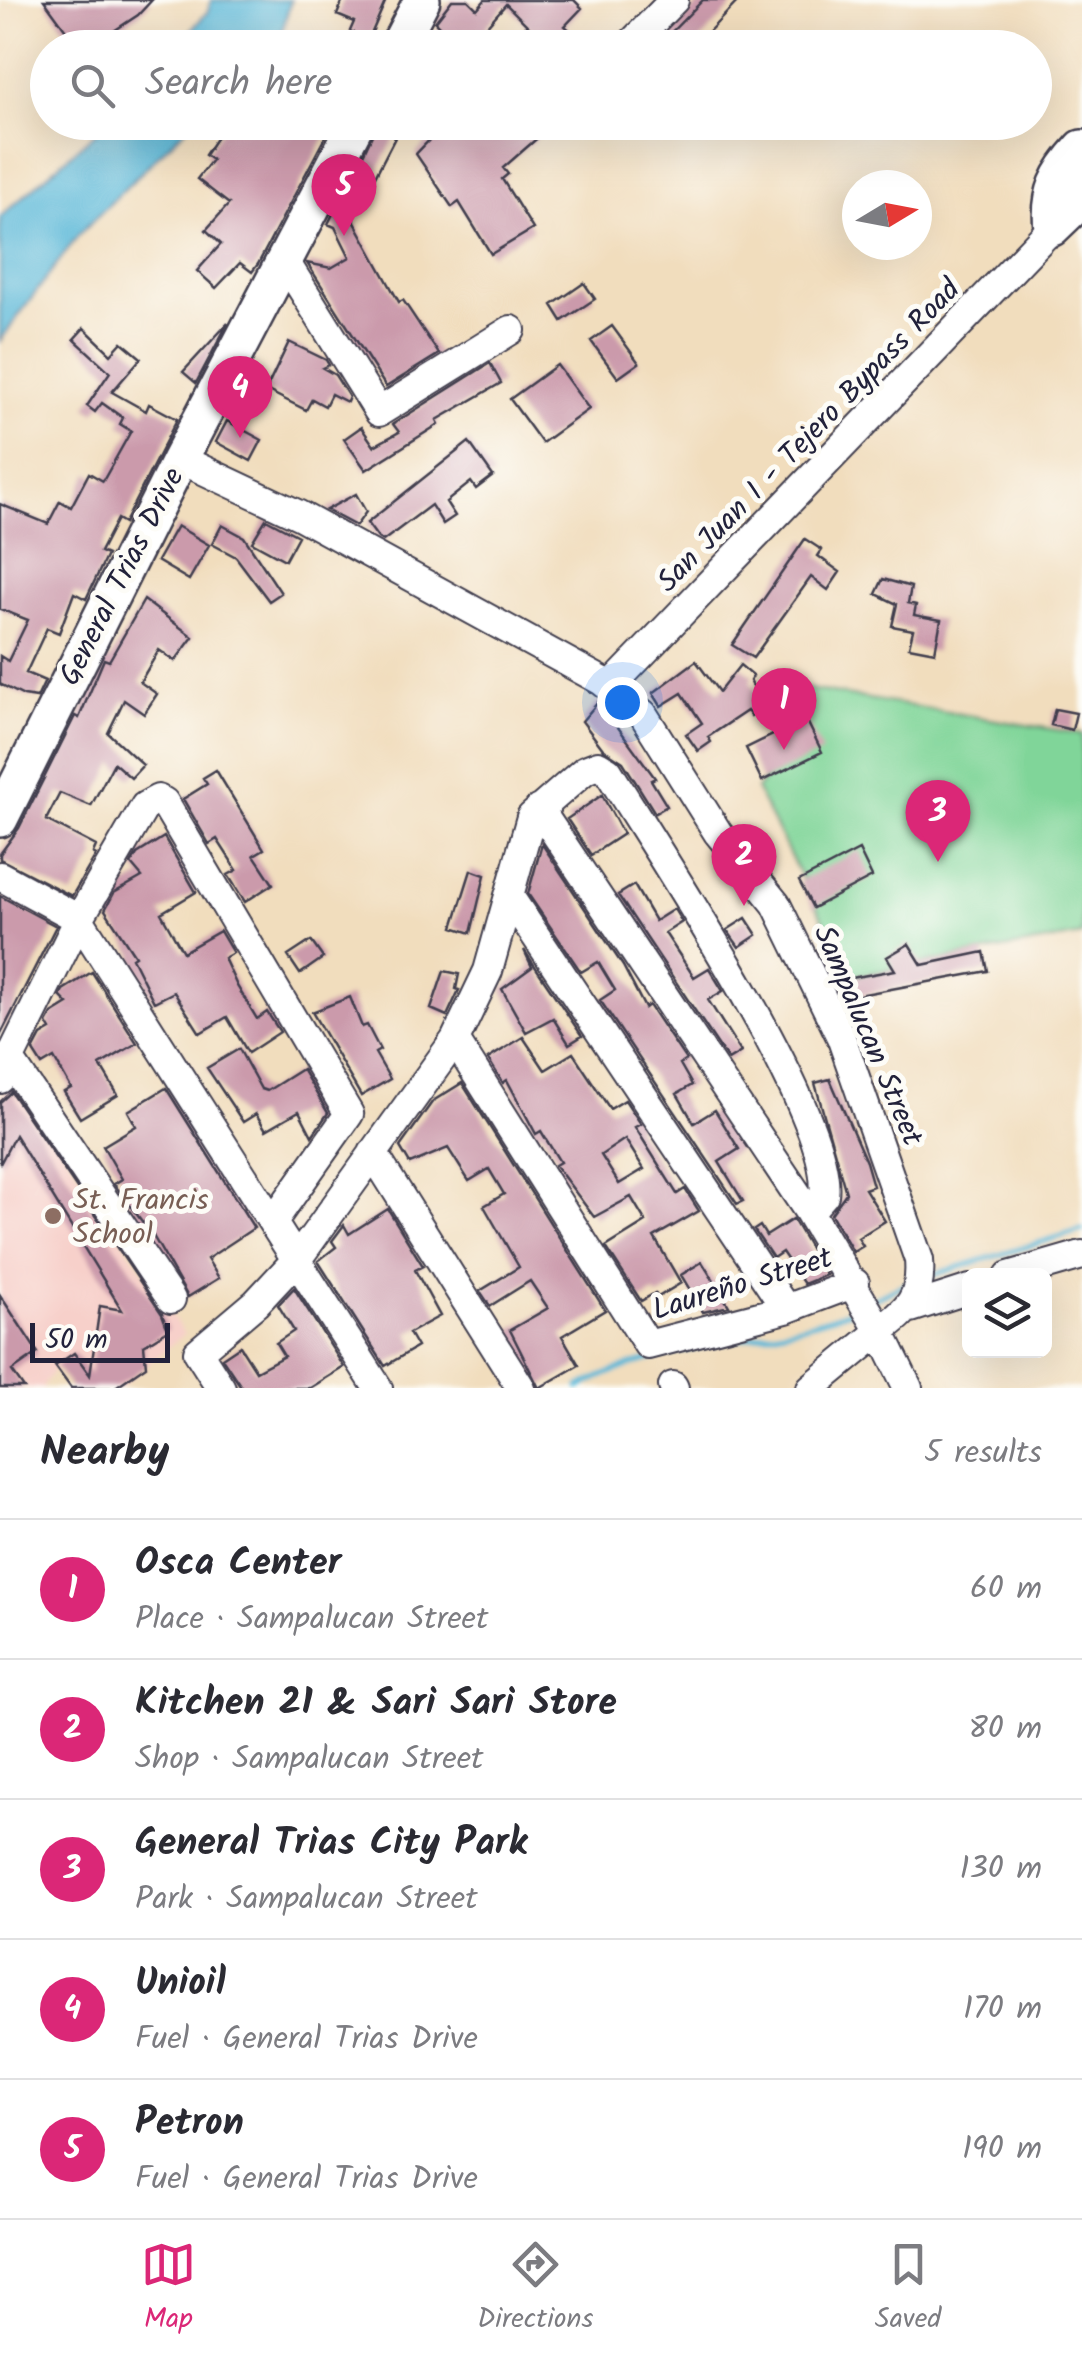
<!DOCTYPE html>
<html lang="en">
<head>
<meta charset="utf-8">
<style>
  body { margin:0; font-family:Kalam,sans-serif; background:#f2f2f3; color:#2b2b33 }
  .controls { position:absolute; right:30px; bottom:30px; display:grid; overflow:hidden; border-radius:15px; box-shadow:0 10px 40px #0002 }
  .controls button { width:90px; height:90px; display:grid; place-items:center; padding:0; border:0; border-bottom:2px solid #e1e1e2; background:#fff; color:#2b2b33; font:50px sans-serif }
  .compass { position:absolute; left:842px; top:170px; width:90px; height:90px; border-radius:50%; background:#fff; box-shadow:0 10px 40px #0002; rotate:80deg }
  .scale { position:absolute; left:30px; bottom:25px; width:140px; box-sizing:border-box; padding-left:10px; border:5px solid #22223b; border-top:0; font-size:28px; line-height:35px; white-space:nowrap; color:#22223b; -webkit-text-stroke:8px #fdfcf7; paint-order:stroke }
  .you { position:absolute; left:622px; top:702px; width:35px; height:35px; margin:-25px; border:8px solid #fff; border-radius:50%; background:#1a73e8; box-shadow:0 0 0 15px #1a73e833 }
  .badge { display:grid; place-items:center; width:65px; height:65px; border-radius:50%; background:#db2777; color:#fff; font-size:32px; font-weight:700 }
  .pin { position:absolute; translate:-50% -82px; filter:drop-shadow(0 2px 5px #0008) }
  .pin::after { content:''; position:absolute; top:52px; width:35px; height:30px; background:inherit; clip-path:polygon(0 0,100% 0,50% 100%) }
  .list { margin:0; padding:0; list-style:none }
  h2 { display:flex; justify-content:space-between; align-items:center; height:130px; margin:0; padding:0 40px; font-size:42px }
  h2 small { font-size:32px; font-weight:400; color:#7c7c81 }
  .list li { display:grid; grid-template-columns:65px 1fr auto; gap:30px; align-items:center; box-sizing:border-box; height:140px; padding:0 40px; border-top:2px solid #e1e1e2 }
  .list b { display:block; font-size:38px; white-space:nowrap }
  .list p { margin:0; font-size:32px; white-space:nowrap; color:#7c7c81 }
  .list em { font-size:32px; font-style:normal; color:#7c7c81 }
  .icon { flex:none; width:55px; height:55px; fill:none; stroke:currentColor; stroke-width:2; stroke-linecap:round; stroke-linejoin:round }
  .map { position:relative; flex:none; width:1082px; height:1388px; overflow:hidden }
  .search { position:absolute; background:#fff; box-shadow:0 10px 40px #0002; left:30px; right:30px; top:30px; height:110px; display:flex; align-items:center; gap:25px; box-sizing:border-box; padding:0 35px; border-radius:55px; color:#7c7c81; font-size:38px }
  .sheet { height:830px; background:#fff }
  nav { display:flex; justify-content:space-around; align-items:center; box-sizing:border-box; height:140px; border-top:2px solid #e1e1e2; background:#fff; font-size:28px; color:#7c7c81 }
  nav a { display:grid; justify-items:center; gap:5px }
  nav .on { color:#db2777 }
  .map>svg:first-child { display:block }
  .built { fill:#f7d0ca }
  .green { fill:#80d599; stroke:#517c6a; stroke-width:2.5 }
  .water { fill:#5ab8d8; stroke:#3e6d8a; stroke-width:2.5 }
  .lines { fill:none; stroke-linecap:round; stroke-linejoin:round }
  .stream { stroke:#5ab8d8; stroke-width:5 }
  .building { fill:#cb9aab; fill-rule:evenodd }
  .minor-casing { stroke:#413e4e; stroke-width:32 }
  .major-casing { stroke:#413e4e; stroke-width:40 }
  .minor { stroke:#fff; stroke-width:28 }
  .major { stroke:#fff; stroke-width:35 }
  .education-dot { fill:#8d6e63; stroke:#fdfcf7; stroke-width:4 }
  .labels { text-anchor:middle; stroke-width:10; stroke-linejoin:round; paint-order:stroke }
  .street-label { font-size:30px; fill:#22223b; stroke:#fdfcf7 }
  .education-label { font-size:30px; fill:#785e54; stroke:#fdfcf7; text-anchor:start }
</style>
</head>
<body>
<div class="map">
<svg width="1082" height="1388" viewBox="0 0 1082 1388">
  <rect width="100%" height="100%" fill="#fdfcf7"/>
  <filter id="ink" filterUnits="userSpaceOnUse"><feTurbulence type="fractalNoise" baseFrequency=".01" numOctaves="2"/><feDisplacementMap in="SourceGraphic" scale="20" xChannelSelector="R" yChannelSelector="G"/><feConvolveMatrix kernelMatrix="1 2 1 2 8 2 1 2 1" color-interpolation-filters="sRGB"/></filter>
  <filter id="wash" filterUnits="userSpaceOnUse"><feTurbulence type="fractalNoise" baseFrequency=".0048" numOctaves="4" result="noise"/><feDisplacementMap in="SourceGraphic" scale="40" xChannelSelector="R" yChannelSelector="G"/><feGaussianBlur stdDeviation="2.25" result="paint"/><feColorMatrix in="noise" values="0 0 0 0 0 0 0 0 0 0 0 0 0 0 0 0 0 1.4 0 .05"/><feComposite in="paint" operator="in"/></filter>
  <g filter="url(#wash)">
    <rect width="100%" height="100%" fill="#f1ddbd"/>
    <!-- built -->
    <path class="built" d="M18,1081l166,253 -64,54h-47l-18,-20 -13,20h-15l-27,-36v-253l8,-14z"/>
    <!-- green -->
    <path class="green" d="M802,688l280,46v201l-230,41 -96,-187 48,-51z"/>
    <!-- water -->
    <path class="water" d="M211,0h80l-9,31 -16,16h-89l31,-36z
      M106,123h85l-112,111 -79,107v-124z"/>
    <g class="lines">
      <!-- stream -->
      <path class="stream" d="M929,1276l153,-46
        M874,1298l35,-16
        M579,1388c77,-45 191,-45 278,-80"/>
    </g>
    <g id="blocks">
      <!-- building -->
      <path class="building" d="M44,0h108l-14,15 -50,33h-9z
        M343,0h43l-17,39 -19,-8 4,-9 -17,-7z
        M452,0h16l9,9 8,-9h89l8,8 -17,18 7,6 -15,16h-25l8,-10 -34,-34 -20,23 11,10 -9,11h-67l19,-21 -5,-5z
        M703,0h36l-46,48h-37z
        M227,122h106l-75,142 -6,8 -12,-9 -24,25 -19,-17 24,-27 -15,-14 23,-26 -32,-25 15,-19 -7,-5z
        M378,122h25l-32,62 -16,-12z
        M408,122h124l10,12 -39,34 5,6 -6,5 31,50 -42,25 -32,-52 -7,5 -36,-53 17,-18z
        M335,210l18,9 46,83 4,-2 36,54 -53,33 -79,-124 24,5 19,-11 -15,-30 -7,-3z
        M584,283l11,16 -33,22 -10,-16z
        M228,323l-32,60 -13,-11z
        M612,326l27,37 -21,15 -27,-37z
        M84,328l27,26 11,-12 19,16 -29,34 34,19 3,-7 28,15 -53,104 -7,-4 -17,33 7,3 -21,44 -12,-6 -15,40 -12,-5 -21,45 19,8 -8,17 -13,-2 -24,-12v-28l8,5 20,-41 -28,-11v-105l48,20 12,-23 11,6 18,-34 14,8 28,-50 -11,-7 3,-6 -21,-15 -7,9 -8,-6 23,-34 -36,-33z
        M289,342l37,18 3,5 -6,3 12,7 14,22 -2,5 -16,-8 -6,12 -13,-7 -6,11 -40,-20z
        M490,363l11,20 -64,37 2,4 -73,46 -22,-31 17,-12 13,19 25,-14 -6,-8z
        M557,365l32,44 -47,34 -32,-44z
        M227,421l35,19 -11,21 -35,-19z
        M469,442l24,34 -17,13 -5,-7 -25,20 9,14 -12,8 -12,-19 -48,36 -5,-3 -11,-15z
        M356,494l10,18 -10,14 -30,-16z
        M266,519l32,17 -13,24 -33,-18z
        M222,525l22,12 37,56 -12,8 -33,-44 -24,-13z
        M177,526l32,19 -20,35 -32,-19z
        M805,539l17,11 -4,6 22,16 -12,18 -17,-13 -58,81 -21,-13z
        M883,579l28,8 -3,16 8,2 -2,10 27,5 -6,32 -26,-5 4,-17 -21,-4 5,-22 -21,-10z
        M144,600l49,37 -18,24 -16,-11 -19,32 17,12 -13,20 -20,-14 -16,33 35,32 -12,13 -17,-15 -23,43 -31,-13 -14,27 50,26 -3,7 3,2 -24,41 -72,-37v-5l19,-26 56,-112 4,2 25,-59 5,2z
        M696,661l23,31 21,-27 13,11 -3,5 14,24 -13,11 -4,-5 -39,26 3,5 -13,9 -12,-17 16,-11 -20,-30 -21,13 -8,-13z
        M599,701l13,11 -3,3 46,63 -4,2 16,26 -12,7 -32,-51 -20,-13 -21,-28z
        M1055,709l21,4 -4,17 -21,-5z
        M806,719l16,33 -60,29 -16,-33z
        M216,770l48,79 -10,6 19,29 -28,18 -17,-27 9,-5 -20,-31 -8,5 -26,-45 24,-15 -4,-6z
        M602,795l21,39 -32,21 -24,-36z
        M164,837l32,55 -35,21 22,39 37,-21 13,22 -9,5 13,28 20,33 10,-7 13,20 -32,21 -21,-36 -27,16 -26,-41 -20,10 -22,-44 3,-2 -30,-46 9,-17 28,-16 -11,-13 6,-10z
        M542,844l81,122 22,42 4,-3 37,55 -6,4 12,21 -15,9 17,29 21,-13 24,39 -20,13 24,39 -6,3 -137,-204 15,-10 -17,-28 -17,10 -53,-78z
        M859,850l13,27 -59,31 -14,-27z
        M471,870l14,5 -14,58 -18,-6z
        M634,885l21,36 19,-12 8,13 -17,11 29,44 15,-9 14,23 -15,9 33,52 -13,8 -110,-165z
        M0,896l56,30 -56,110z
        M746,918l11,17 -18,12 -12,-17z
        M311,941l12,17 -23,16 -12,-18z
        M909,944l13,21 62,-13 4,19 -140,26 -3,-18 50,-9 -8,-13z
        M524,950l58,86 -13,8 -16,-26 -27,14 -24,-43 30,-22z
        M444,971l15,3 -3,15 3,1 -12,26 -16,-7z
        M92,972l45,71 -37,22 18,30 -38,23 -16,-26 7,-4 -17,-30 -12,7 -9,-14 8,-15 10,-6 -4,-7 5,-9 16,-10 -8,-8 3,-6z
        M350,997l12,30 5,-2 13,25 -5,3 15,26 -29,17 -49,-84z
        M523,1037l22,33 28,-17 37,56 15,-9 16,24 -6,3 42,67 8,-5 14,22 -45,26 27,46 -23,14 -3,-4 -14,8 -35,-54 40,-25 -15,-25 -37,20 -39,-52 5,-3 -19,-31 -5,3 -29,-54 -4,3 -15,-24zM625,1139l19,30 -25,15 -18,-29z
        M239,1049l22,40 6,2 35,-22 26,44 -16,23 -13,-25 -33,19 -10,-16 -13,8 -36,-54z
        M830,1079l36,83 7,24 -8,3 20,32 -27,17 5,8 -10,6 -22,-38 15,-21 -31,-110z
        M462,1083l143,227 -43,26 17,29 -40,23 -29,-58 38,-22 -18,-27 -40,25 -10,-15 39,-24 -35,-61 20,-12 -15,-25 -20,12 -21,-33 -38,16 -10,-17 33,-46z
        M166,1088l88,140 -47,31 12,19 -31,19 -35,-61 -39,-52 8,-5 -19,-33 33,-20 -8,-15z
        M11,1092l151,222 6,16 -24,15 2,21 -32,22h-43l-16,-22 19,-13 16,22 10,-69 22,4 -107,-175 -15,29v-62z
        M388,1209l35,57 -8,4 25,46 -31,17 8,14 -32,19 -67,-105 18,-14 -4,-6 12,-16 5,9z
        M793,1219l33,56 -22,9 -22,-32 -9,6 -19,-28 6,-4 6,10z
        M702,1262l13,21 14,23 -26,6 -22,-37z
        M294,1288l50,79 -34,21h-68l-20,-30 18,-12 16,25 28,-15 -8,-13 18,-12 -16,-26z
        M0,1295l38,58 -26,18 12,17h-24z"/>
    </g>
  </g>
  <g filter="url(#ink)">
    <use href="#blocks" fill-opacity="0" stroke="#413e4e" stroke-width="2.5"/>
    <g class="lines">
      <defs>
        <path id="minor" d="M627,48l47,-48
          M286,263l93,149 132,-82
          M180,459l119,56 303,166 41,33 75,119 58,71 65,133 78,223c3,38 -10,49 -39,71l28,57
          M611,686l441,-458
          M539,809l270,403 71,119 -69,57
          M0,876l79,43 299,469
          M509,896l277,413
          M455,1040l193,305 138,-36 69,-26
          M10,1060l161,239
          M0,1079l79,-160 66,-113 13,-7 6,3 185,312 -75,106
          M373,1153l148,235
          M1009,1276l73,-21
          M911,1308l59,-19
          M673,1386l1,2
          M221,1388l-23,-36 58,-49 42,-45 157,-218 33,-69 43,-154 54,-47 13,-5 10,6c47,77 228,346 216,424l-15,17"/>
        <path id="major" d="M397,48l25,-48
          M1052,228c-4,-35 7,-55 30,-80
          M1052,228l23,-22 7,-17
          M0,819l180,-360 177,-337"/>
      </defs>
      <!-- minor casing -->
      <use href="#minor" class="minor-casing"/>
      <!-- major casing -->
      <use href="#major" class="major-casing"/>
      <!-- minor -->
      <use href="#minor" class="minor"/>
      <!-- major -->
      <use href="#major" class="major"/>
    </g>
  </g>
  <!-- markers -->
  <circle class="education-dot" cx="53" cy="1216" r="10"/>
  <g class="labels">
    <!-- street labels -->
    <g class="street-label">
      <text transform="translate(808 435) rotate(-46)" y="10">San Juan I - Tejero Bypass Road</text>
      <text transform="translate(121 576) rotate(-63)" y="10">General Trias Drive</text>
      <text transform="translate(869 1035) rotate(67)" y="10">Sampalucan Street</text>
      <text transform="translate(742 1283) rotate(-17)" y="10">Laureño Street</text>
    </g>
    <!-- education labels -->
    <g class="education-label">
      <text x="73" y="1209">St. Francis<tspan x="73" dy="34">School</tspan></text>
    </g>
  </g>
</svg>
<div class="controls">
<button><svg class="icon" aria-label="layers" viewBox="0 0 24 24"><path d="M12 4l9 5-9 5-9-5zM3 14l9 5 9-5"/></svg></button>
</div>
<svg class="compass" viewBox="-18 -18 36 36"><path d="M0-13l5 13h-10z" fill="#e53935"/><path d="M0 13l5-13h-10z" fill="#7c7c81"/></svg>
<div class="scale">50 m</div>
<div class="you"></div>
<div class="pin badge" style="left:784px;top:750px">1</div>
<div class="pin badge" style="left:744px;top:906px">2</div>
<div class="pin badge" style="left:938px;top:862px">3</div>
<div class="pin badge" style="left:240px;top:438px">4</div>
<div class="pin badge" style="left:344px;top:236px">5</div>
<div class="search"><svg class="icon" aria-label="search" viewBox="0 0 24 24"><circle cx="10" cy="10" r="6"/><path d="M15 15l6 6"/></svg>Search here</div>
</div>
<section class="sheet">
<h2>Nearby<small>5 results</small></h2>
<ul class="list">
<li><span class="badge">1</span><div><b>Osca Center</b><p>Place · Sampalucan Street</p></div><em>60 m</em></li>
<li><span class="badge">2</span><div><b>Kitchen 21 &amp; Sari Sari Store</b><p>Shop · Sampalucan Street</p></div><em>80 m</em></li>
<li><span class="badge">3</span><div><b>General Trias City Park</b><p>Park · Sampalucan Street</p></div><em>130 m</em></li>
<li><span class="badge">4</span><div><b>Unioil</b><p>Fuel · General Trias Drive</p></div><em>170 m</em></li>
<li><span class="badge">5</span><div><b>Petron</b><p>Fuel · General Trias Drive</p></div><em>190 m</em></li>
</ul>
</section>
<nav>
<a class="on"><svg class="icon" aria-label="map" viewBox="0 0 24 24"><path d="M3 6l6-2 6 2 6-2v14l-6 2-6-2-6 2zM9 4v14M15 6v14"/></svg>Map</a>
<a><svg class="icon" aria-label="directions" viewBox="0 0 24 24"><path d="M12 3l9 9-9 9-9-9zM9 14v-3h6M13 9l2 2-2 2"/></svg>Directions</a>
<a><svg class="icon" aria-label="saved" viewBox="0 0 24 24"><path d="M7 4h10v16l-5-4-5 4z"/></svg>Saved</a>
</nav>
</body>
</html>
